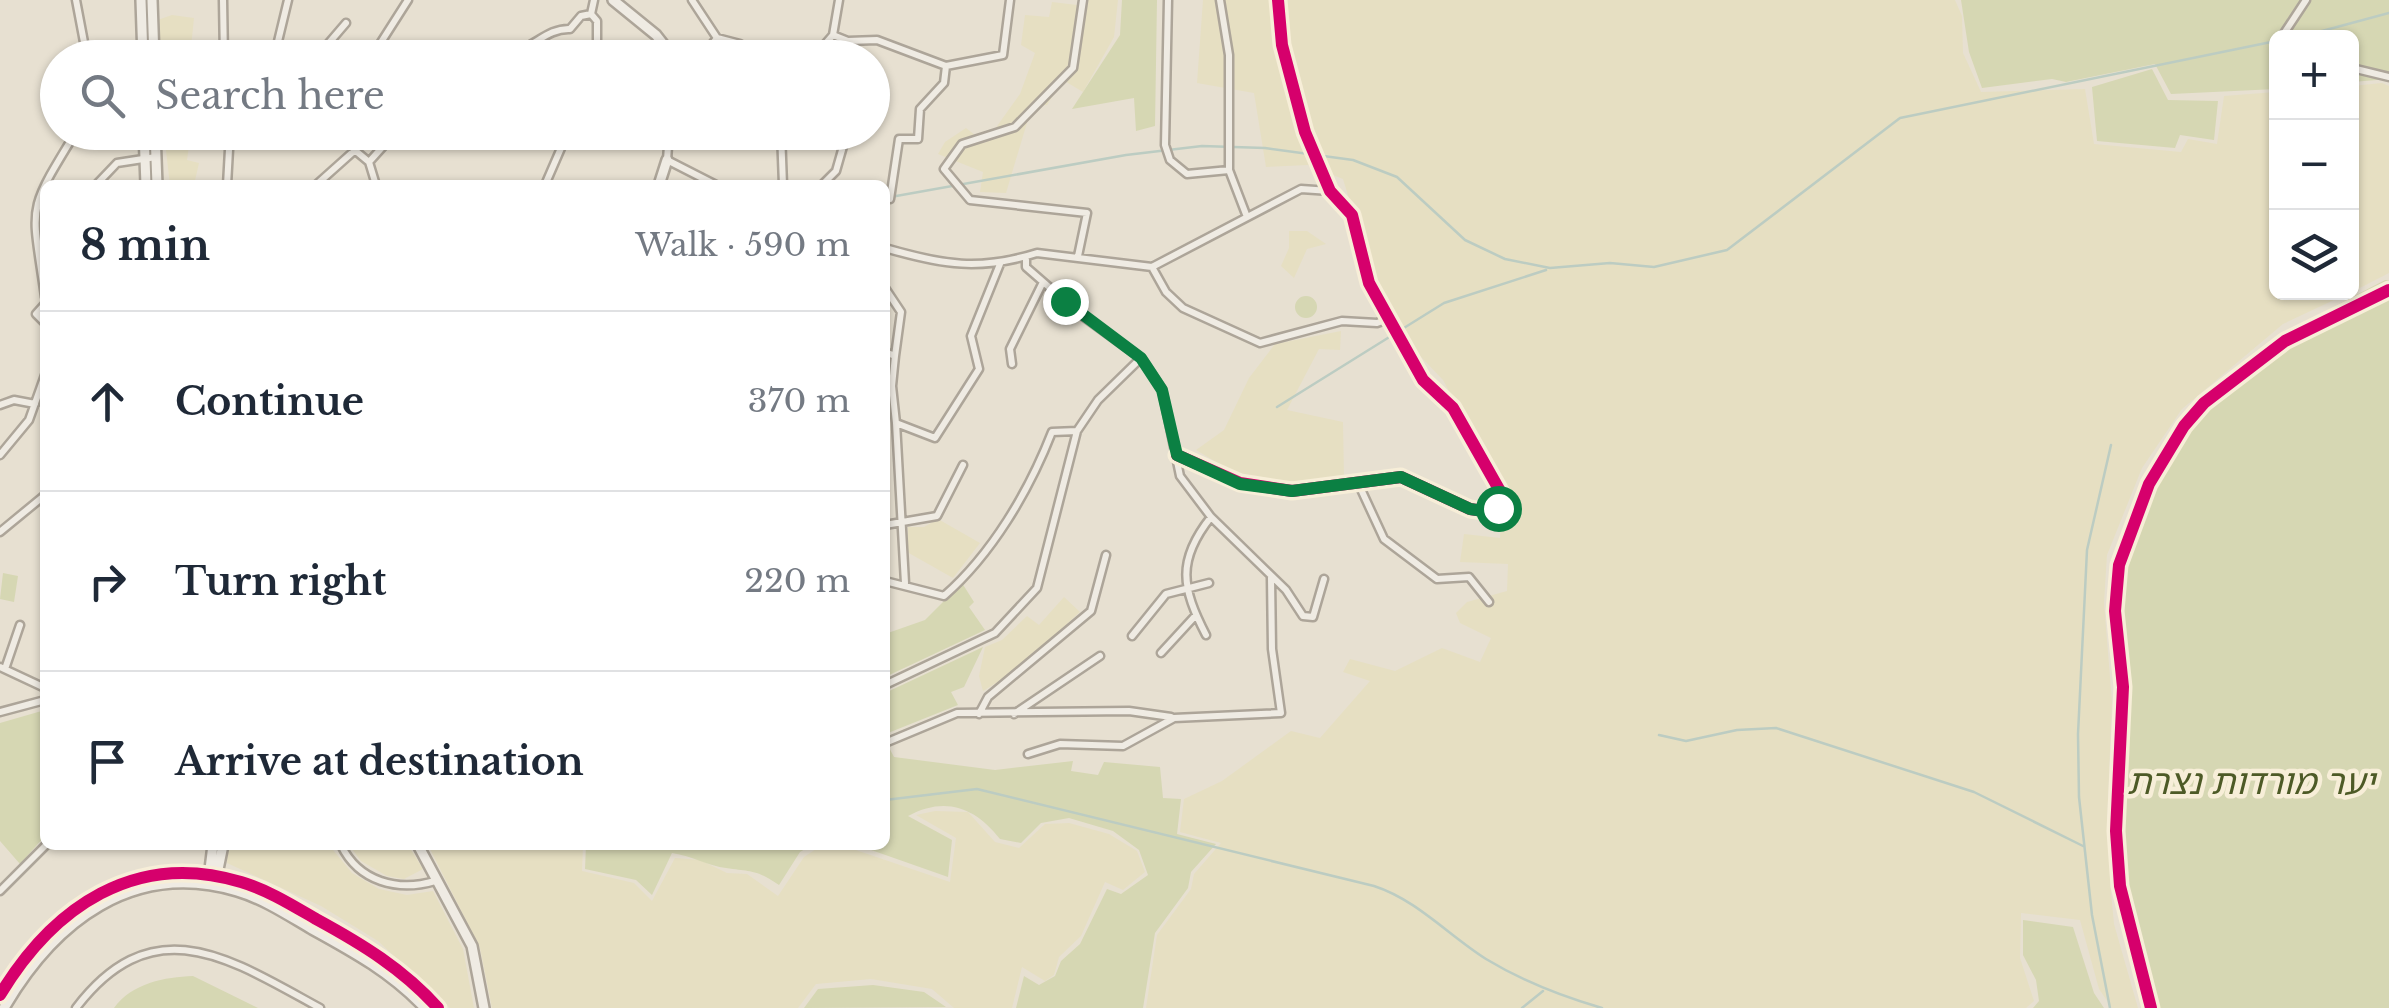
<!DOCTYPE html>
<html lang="en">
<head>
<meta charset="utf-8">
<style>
  body { margin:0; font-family:"Libre Baskerville","Noto Sans Hebrew",serif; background:#f6f6f7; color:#1f2937 }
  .controls { position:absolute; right:30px; top:30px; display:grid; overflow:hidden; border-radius:15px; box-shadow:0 2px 8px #0004 }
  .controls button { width:90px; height:90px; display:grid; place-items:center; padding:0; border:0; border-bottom:2px solid #e0e1e3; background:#fff; color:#1f2937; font:50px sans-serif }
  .stop { position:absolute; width:30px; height:30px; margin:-22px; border:8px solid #0b8043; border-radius:50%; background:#fff }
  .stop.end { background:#0b8043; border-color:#fff; box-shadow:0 2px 10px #0008 }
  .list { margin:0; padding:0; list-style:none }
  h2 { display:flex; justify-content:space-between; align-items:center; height:130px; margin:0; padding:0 40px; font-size:42px }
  h2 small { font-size:32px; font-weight:400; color:#747a83 }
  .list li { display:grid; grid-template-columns:65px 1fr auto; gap:30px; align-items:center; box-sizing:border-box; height:180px; padding:0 40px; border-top:2px solid #e0e1e3 }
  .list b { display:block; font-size:38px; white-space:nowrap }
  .list em { font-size:32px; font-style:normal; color:#747a83 }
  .icon { flex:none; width:55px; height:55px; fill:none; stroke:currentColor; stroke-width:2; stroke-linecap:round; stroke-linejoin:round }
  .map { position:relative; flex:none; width:2389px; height:1008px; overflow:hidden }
  .search { position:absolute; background:#fff; box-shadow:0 2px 8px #0004; left:40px; top:40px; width:850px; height:110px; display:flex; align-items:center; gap:25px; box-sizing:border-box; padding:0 35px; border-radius:55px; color:#747a83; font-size:38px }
  .panel { position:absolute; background:#fff; box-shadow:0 2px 8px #0004; left:40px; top:180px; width:850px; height:670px; border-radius:15px }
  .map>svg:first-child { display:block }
  .farmland { fill:#e6dfc2 }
  .green { fill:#d6d7b3 }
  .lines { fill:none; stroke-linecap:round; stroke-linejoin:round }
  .stream { stroke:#bcccc2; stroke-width:2.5 }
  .minor-casing { stroke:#ada599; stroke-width:11 }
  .tertiary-casing { stroke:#ada599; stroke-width:14 }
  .minor { stroke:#efebe3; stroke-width:6 }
  .tertiary { stroke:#efebe3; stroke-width:9 }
  .cycleway-casing { stroke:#f7eed8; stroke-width:19 }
  .cycleway { stroke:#d6006c; stroke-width:12 }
  .route { stroke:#0b8043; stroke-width:12 }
  .labels { text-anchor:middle; stroke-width:9; stroke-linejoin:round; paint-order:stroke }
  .park-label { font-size:35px; font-style:italic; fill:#4d5a26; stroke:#f7eed8 }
</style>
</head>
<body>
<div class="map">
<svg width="2389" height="1008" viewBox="0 0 2389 1008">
  <rect width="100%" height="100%" fill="#e7e0d1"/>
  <!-- farmland -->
  <path class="farmland" d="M1079,0h39l-4,37 -31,55 -20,-12 -16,25 -15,1 -26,87 -26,-1 3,-20 -45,-18 7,-12 21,-14 19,15 35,-49 15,-41 -14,-8 4,-30 24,2 3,-15 25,3z
    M1203,0h752l7,16 1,37 18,39 104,-3 9,55 87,8 7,-13 29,5 7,-48 52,-4v200h75l-68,32 -101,85 -40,59 -35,87 -3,48 8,99 -5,122 4,68 3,32 24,84h-26l-13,-19 -19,-69 -59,-7 -1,45 14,43 -8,7h-880l11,-73 34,-46 3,-15 27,-31 -41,-11 4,-33 38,-18 69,-50 29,7 50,-57 -27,-9 7,-13 45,12 47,-23 38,14 11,-24 -31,-15 -4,-10 11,-11 40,-11 1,-27 -48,-2 4,-28 36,4 2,-47 -59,-111 -40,-42 -29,-57 -31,-102 -35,-14 -42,2 -12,-74 -57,-10z
    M172,15l22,3 -4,39h-36l-5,-34z
    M2382,83l7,3v187l-37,19v-206z
    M164,133h27l-4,27 12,3 -5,22h-24z
    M1289,231h18l19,13 -19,5 -13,29 -13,-12 8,-18z
    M1341,331l-1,19 -21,-1 -32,61 56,12 1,55 -58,7 -45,-7 -45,-27 28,-20 25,-52 26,-34z
    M938,519l42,24 -27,35 -46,-26 1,-25h16z
    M1064,597l16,15 -66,60 -31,19 -4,-15 6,-29 17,-7 25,-24 12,9z
    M935,811l33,1 27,30 24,6 26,-24 24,-1 40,11 28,17 8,21 -22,18 -18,-8 -24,54 -22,21 -5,18 -9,6 -23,-14 -10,41h-58l-22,-19 -61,-10 -55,5 -18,24h-306l-12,-60 -52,-103h155l-1,26 52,12 18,18 23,-43 25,2 27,13 20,1 31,22 26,-39 18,-12h19l109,37 6,-44 -40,-23z
    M228,845h101l23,28 27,16 28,6 26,-4 30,58 11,59h-24l-72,-67 -57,-35 -94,-43z
    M349,845h59l15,24 -19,10 -17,-3 -26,-15z"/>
  <!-- green -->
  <path class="green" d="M1122,0h35l-2,126 -19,5 -2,-33 -62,11 48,-74z
    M1961,0h428v79l-37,3v-44h-76v51l-105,5 -16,-30 -89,18 -14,-3 -70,9 -13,-36z
    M2152,69l16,31 50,1 -4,39 -34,-5 -5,13 -78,-7 -5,-54z
    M2385,280h4v728h-242l-30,-124 -4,-82 7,-122 -9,-79 4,-44 28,-77 56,-84 84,-63z
    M1295 307a11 11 0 1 1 22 0a11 11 0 1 1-22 0Z
    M3,573l15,3 -4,26 -14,-3z
    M962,583l12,19 -5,5 16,23 -100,47v-43l40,-14z
    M983,647l-19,40 -13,5 7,13 -70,28 -3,-40z
    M45,710v126l-25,28 -20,-23v-118z
    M885,740l9,17 101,13 78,-9 -2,10 27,4 6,-13 56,5 3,31 18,1 -4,35 39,10 -25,28 -3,16 -33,45 -12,75h-127l8,-32 15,9 16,-9 6,-15 19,-17 27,-55 14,5 27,-19 -9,-25 -26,-19 -44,-13 -28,5 -20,20 -21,-4c-25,-32 -55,-43 -92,-23l44,24 -4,37 -91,-32h28z
    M586,845h226l-12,7 -21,33c-24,-16 -27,-13 -53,-17 -17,-2 -34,-12 -54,-15l-20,42 -16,-15 -51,-11z
    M2023,920l50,7 21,66 10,15h-71l6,-7 -3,-21 -13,-25z
    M193,976l65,32h-144c18,-25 51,-31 79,-32z
    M873,985l51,7 22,15 -142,1 14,-19z"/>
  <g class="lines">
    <!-- stream -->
    <path class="stream" d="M2296,38l93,-25
      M885,198l241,-43 76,-9 63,2 88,12 44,17 68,63 40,19 45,9 60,-5 44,4 73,-17 173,-132 376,-77
      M1277,407l167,-104 102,-33
      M1659,735l27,6 51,-11 39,-2 198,64 109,54
      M885,800l92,-11 397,97c43,14 74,49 112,73 38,23 74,37 116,49
      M441,845h1
      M1522,1008l21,-17
      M2110,1008l-18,-93 -13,-118 -1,-63 9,-184 24,-105"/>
    <defs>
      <path id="minor" d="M76,0l11,58
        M223,0l1,58
        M692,0l25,38
        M839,0l-6,35 15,6 29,-1 69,26 57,-11 7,-55
        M1168,0l-3,145 5,15 17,14 42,-4
        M1220,0l9,55v115l18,47
        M591,14l6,7v37
        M2281,38l25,-38
        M274,58l14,-58
        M316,58l30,-35
        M371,58l37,-58
        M488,58c11,-6 15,-4 25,-6 21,-4 34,-24 57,-23l11,-13 10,-2 3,-14
        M701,58l16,-20 23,6 10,14
        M813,58l20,-23
        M2352,68l37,9
        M333,132l36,30 7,23
        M669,132l-2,28 49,25
        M781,132l2,53
        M369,162l27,-30
        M96,185l21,-22 39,-6
        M227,185l3,-53
        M316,185l38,-34
        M545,185l23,-53
        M822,185l14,-14 10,-35
        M890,199l9,-60h19l2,-30 24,-26 2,-17
        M885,248c58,17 95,23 152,5l115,14 149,-78 29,2
        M1078,256l9,-43 -117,-13 -26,-31 18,-25 53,-17 58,-59 10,-68
        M1026,260v7l54,47 61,44 21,31 18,87 31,41 75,73 17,26 10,1 11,-38
        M1152,267l14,25 17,16 77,35 82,-22 35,2 11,-4
        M885,288l16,24 -6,44 -10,-4
        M45,297c-13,-94 -20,-82 31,-165
        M45,304l-9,10 9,9
        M895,356l-3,30 4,37 39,15 44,-69 -8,-33 29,-72
        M1012,364l-2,-15 33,-67
        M0,405l14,-5 21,4
        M896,423l9,160
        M0,455l29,-35 16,-45
        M1177,455l63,28 52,8 109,-14 69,32 20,3 11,-12 -1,-9 -47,-83 -30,-28 -54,-97 -17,-68 -22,-24 -25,-59 -23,-87 -4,-45
        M1359,485l25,54 53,40 32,-2 20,25
        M885,525l52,-9 26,-51
        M0,532l45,-37
        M885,581l59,15c48,-42 85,-105 108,-164l25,-1
        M1206,635c-24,-47 -30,-74 5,-118
        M1132,636l34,-42 43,-11
        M1161,653l35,-38
        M0,667l45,21
        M5,669l15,-44
        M885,685l110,-52 42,-45 40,-157 21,-31 43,-42
        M0,712l45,-12
        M979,714l9,-17 103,-86 15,-56
        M1014,714l86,-58
        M885,743l72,-30 172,-2 42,6
        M1028,754l32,-10 63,2 51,-28 107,-5 -9,-64 -1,-71
        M341,845c18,37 57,47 94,36
        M0,891l46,-46
        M76,1008c78,-102 154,-49 244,0
        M2151,1008l-31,-122 -4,-55 7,-144 -8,-76 4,-46 30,-81 35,-58 20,-23 81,-62 104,-51"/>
      <path id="tertiary" d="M141,0l2,58
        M152,0l2,58
        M613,0l43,35 18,23
        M144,132l2,53
        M155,132l2,53
        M659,185l8,-25
        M418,845l54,101 12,62
        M209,877l4,-32
        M216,879l7,-34
        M0,995c53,-88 135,-145 241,-113 27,8 51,23 75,37 46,25 87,50 122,89
        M4,1008c50,-86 128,-148 233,-117 27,8 51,24 75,38 42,23 80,44 113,79"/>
    </defs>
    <!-- minor casing -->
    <use href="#minor" class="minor-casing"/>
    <!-- tertiary casing -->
    <use href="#tertiary" class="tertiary-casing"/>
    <!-- minor -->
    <use href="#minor" class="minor"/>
    <!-- tertiary -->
    <use href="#tertiary" class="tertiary"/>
    <defs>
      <path id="cycleway" d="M1177,455l63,28 52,8 109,-14 69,32 20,3 11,-12 -1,-9 -47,-83 -30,-28 -54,-97 -17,-68 -22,-24 -25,-59 -23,-87 -4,-45
        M0,995c53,-88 135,-145 241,-113 27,8 51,23 75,37 46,25 87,50 122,89
        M2151,1008l-31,-122 -4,-55 7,-144 -8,-76 4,-46 30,-81 35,-58 20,-23 81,-62 104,-51"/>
    </defs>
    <!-- cycleway casing -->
    <use href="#cycleway" class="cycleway-casing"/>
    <!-- cycleway -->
    <use href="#cycleway" class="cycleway"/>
  </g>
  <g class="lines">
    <!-- route -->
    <path class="route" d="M1065,301l76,57 21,32 15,65 63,29 52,7 109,-14 69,32 20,3 8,-4"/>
  </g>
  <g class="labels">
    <!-- park labels -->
    <g class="park-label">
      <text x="2251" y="794">יער מורדות נצרת</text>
    </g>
  </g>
</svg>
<div class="controls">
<button>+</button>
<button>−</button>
<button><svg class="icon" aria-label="layers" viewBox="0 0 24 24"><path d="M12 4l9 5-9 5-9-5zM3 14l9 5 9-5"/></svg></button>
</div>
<div class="stop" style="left:1498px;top:508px"></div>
<div class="stop end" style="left:1065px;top:301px"></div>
<div class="search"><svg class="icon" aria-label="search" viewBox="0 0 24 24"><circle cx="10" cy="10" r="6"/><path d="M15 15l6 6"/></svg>Search here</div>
<section class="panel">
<h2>8 min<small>Walk · 590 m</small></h2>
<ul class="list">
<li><svg class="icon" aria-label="ahead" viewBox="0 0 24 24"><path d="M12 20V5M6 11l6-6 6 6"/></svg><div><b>Continue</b></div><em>370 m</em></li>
<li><svg class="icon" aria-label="right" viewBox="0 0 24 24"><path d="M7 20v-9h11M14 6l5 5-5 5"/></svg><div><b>Turn right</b></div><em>220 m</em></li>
<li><svg class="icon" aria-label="arrive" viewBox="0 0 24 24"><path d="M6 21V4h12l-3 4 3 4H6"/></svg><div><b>Arrive at destination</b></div></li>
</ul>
</section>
</div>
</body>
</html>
